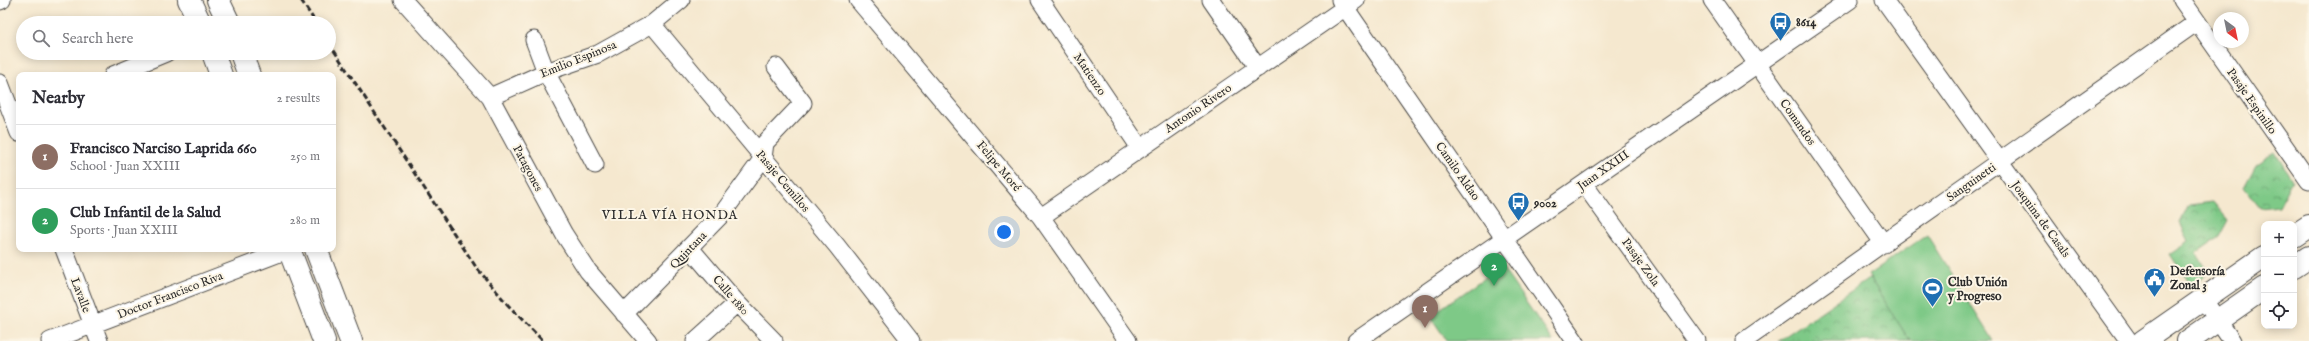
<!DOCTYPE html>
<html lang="en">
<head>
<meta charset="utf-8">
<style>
  body { margin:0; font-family:"IM FELL English",serif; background:#f2f2f3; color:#2b2b33 }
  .controls { position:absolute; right:12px; bottom:12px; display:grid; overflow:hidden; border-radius:8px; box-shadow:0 2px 10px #0003 }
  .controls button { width:36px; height:36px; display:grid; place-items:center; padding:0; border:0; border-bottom:1px solid #e1e1e2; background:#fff; color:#2b2b33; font:20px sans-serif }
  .compass { position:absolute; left:2213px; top:12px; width:36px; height:36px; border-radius:50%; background:#fff; box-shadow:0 2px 10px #0003; rotate:147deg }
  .you { position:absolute; left:1004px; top:232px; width:14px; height:14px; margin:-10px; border:3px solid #fff; border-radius:50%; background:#1a73e8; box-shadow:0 0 0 6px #1a73e833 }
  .badge { display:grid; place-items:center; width:26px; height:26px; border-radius:50%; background:#0b8043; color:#fff; font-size:13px; font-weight:700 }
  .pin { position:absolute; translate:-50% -33px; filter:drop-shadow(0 1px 2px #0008) }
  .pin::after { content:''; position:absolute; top:21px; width:14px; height:12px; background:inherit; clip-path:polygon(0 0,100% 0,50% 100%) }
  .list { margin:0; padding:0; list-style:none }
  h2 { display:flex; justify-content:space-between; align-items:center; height:52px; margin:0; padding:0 16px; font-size:17px }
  h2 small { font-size:13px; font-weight:400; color:#7c7c81 }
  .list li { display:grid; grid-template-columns:26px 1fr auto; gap:12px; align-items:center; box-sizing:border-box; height:64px; padding:0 16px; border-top:1px solid #e1e1e2 }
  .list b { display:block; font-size:15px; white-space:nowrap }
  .list p { margin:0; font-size:13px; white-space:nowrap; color:#7c7c81 }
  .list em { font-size:13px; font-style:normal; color:#7c7c81 }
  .icon { flex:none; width:22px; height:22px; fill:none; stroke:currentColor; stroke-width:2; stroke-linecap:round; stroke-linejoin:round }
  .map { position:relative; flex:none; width:2309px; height:341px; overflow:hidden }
  .search { position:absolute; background:#fff; box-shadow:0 2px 10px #0003; left:16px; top:16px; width:320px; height:44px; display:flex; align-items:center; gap:10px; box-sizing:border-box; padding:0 14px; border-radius:22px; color:#7c7c81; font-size:15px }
  .panel { position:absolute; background:#fff; box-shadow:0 2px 10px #0003; left:16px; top:72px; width:320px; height:180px; border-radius:8px }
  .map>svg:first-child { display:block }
  .park { fill:url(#park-crowns); stroke:#547a59 }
  .pitch { fill:#7ec987; stroke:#547a59 }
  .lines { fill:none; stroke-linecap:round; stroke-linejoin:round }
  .minor-casing { stroke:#494744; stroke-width:19 }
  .major-casing { stroke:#494744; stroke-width:24 }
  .minor { stroke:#fff; stroke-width:17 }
  .major { stroke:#fff; stroke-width:22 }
  .rail { stroke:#2b2b2b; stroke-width:3; stroke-dasharray:6 3; stroke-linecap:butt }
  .labels { text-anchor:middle; stroke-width:4; stroke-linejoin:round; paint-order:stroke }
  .poi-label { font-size:12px; font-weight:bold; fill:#2b2b2b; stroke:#fcf5e5; text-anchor:start }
  .street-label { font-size:12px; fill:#2b2b2b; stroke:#fcf5e5 }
  .neighbourhood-label { font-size:13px; letter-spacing:1px; fill:#2b2b2b; stroke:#fcf5e5 }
</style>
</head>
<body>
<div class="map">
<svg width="2309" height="341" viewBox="0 0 2309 341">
  <defs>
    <pattern id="park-crowns" width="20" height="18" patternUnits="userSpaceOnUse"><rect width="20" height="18" fill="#7ec987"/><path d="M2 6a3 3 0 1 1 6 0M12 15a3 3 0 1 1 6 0" fill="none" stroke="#67a36f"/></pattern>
  </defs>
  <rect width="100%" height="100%" fill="#fcf5e5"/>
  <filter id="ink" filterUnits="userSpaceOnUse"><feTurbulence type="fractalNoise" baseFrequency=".025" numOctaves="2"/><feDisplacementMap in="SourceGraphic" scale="8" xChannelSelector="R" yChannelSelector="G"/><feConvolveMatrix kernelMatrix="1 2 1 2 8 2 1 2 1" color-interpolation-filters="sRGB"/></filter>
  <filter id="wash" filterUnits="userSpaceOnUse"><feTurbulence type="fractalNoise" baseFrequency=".012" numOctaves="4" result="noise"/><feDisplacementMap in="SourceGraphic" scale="16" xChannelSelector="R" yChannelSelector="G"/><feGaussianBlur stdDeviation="0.9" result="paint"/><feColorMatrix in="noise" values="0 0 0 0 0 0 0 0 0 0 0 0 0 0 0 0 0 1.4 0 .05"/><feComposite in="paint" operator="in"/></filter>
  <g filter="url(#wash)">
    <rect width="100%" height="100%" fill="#f5e8cf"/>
    <!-- park -->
    <path class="park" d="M2275,152l17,28 -13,26 -19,2 -16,-21 12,-22z
      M2213,202l15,18 -9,17 -23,16 13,19 -18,15 -21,-33 19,-13 -9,-18 9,-18z
      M1870,278l40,63h-132z"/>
    <!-- pitch -->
    <path class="pitch" d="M1927,235l66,106h-83l-42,-66z
      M1501,266l52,75h-106l-17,-25z"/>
  </g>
  <g filter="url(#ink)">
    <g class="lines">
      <defs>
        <path id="minor" d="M403,0l87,97 74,137 24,37 60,70
          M858,0l183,217 87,124
          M1040,0l100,148
          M1211,0l47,68
          M1340,0l235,341
          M1712,0l172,244
          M1884,0l245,341
          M2182,0l127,181
          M0,1l2,-1
          M652,24l185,222 74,95
          M534,40l12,32 49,93
          M113,75l53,-22
          M0,83l19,50
          M490,97l56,-25 52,-18 54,-30 29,-24
          M1584,184l113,157
          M1041,217l315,-217
          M690,248l47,55 37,38
          M64,249l35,92
          M2203,299l29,42
          M624,314l98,-100 41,-56 2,-15 38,-40 -27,-36
          M50,341l240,-92
          M695,341l42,-38
          M1356,341l494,-341
          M1744,341l453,-319"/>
        <path id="major" d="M189,0l11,23
          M218,0l11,23
          M213,53l8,22
          M241,53l8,22
          M2294,236l15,-10
          M289,249l35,92
          M316,249l35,92
          M2294,267l15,-10
          M2143,341l121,-84
          M2188,341l76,-53"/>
      </defs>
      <!-- minor casing -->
      <use href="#minor" class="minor-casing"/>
      <!-- major casing -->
      <use href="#major" class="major-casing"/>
      <!-- minor -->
      <use href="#minor" class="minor"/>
      <!-- major -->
      <use href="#major" class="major"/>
      <!-- rail -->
      <path class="rail" d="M301,0l15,23
        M329,43l147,224 32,38 35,36"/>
    </g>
  </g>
  <!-- icons -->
  <defs>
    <symbol id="bus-pin" viewBox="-11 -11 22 30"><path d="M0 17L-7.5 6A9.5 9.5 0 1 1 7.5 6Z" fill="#1f6fb2" stroke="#fcf5e5"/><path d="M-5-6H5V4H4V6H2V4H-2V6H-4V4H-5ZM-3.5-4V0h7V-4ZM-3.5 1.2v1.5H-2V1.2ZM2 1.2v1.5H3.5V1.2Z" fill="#fff"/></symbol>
    <symbol id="civic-pin" viewBox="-11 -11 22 30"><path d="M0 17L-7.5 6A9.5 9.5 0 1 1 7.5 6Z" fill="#1f6fb2" stroke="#fcf5e5"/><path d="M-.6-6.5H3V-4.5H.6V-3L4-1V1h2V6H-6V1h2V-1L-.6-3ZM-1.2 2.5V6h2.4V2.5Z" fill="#fff"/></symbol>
    <symbol id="stadium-pin" viewBox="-11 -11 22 30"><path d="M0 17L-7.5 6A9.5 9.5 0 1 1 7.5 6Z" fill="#1f6fb2" stroke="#fcf5e5"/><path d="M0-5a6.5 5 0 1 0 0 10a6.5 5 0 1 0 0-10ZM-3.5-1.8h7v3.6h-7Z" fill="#fff"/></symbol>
  </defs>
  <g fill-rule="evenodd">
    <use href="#bus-pin" x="1768" y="10" width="25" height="34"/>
    <use href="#bus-pin" x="1506" y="190" width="25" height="34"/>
    <use href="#civic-pin" x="2142" y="266" width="25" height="34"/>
    <use href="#stadium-pin" x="1920" y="276" width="25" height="34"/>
  </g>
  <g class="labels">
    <!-- poi labels -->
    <g class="poi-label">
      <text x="1796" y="26">8614</text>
      <text x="1534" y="207">9002</text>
      <text x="2170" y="275">Defensoría<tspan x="2170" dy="14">Zonal 3</tspan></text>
      <text x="1948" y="286">Club Unión<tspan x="1948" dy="14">y Progreso</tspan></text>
    </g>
    <!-- street labels -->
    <g class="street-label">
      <text transform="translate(578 59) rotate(-22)" y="4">Emilio Espinosa</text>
      <text transform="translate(1090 74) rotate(56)" y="4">Matienzo</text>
      <text transform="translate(2252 101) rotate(55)" y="4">Pasaje Espinillo</text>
      <text transform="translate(1198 108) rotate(-34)" y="4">Antonio Rivero</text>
      <text transform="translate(1798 122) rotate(55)" y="4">Comandos</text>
      <text transform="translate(999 166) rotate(50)" y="4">Felipe Moré</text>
      <text transform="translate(528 168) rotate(62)" y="4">Patagones</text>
      <text transform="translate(1603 170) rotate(-35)" y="4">Juan XXIII</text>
      <text transform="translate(1458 171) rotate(55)" y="4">Camilo Aldao</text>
      <text transform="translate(783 181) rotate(50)" y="4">Pasaje Cemillos</text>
      <text transform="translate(1971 182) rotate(-35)" y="4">Sanguinetti</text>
      <text transform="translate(2041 219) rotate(54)" y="4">Joaquina de Casals</text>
      <text transform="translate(688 250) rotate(-46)" y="4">Quintana</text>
      <text transform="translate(1641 262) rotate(54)" y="4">Pasaje Zola</text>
      <text transform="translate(81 295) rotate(69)" y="4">Lavalle</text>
      <text transform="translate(170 295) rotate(-21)" y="4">Doctor Francisco Riva</text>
      <text transform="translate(731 295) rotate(49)" y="4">Calle 1880</text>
    </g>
    <!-- neighbourhood labels -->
    <g class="neighbourhood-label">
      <text x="670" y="219">VILLA VÍA HONDA</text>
    </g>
  </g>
</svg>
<div class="controls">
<button>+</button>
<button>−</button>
<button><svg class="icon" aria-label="locate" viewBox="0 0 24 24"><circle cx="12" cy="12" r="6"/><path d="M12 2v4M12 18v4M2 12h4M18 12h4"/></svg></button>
</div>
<svg class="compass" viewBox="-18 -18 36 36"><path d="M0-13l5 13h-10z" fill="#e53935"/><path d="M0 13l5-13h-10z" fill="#7c7c81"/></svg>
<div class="you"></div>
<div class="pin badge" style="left:1425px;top:328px;background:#8d6e63">1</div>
<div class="pin badge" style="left:1494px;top:286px;background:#2e9e5b">2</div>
<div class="search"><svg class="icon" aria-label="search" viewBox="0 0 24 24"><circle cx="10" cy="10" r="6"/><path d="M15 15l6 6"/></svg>Search here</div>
<section class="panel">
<h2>Nearby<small>2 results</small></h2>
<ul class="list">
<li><span class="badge" style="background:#8d6e63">1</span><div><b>Francisco Narciso Laprida 660</b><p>School · Juan XXIII</p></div><em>250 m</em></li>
<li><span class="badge" style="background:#2e9e5b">2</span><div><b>Club Infantil de la Salud</b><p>Sports · Juan XXIII</p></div><em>280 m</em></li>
</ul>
</section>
</div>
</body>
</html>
